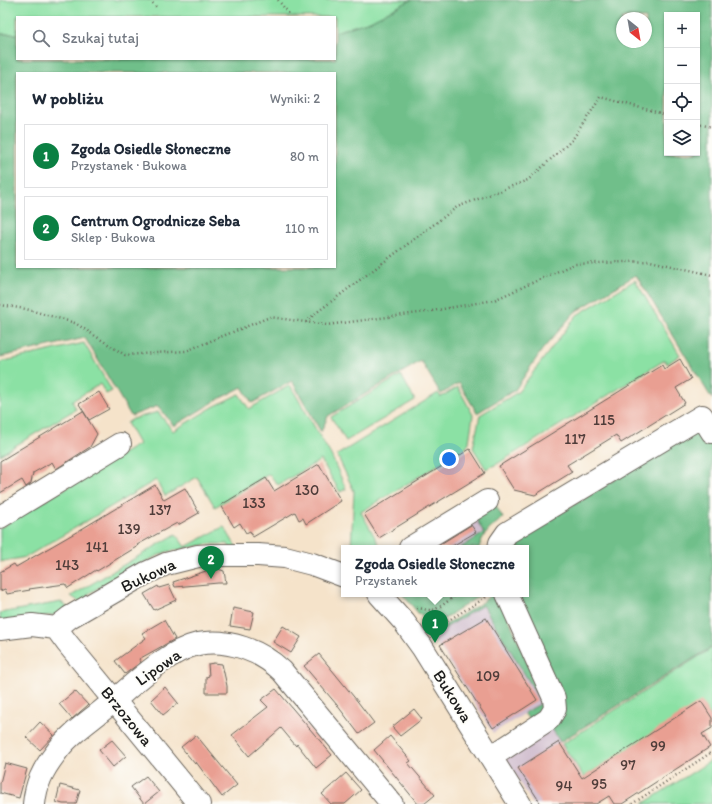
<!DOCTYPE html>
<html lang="pl">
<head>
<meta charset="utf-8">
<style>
  body { margin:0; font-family:Itim,sans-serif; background:#f2f2f3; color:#1f2937 }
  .controls { position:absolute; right:12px; top:12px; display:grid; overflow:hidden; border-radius:0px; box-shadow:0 1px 3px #0004 }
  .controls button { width:36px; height:36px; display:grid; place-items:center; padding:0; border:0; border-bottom:1px solid #e0e1e3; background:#fff; color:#1f2937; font:20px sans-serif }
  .compass { position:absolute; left:616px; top:12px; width:36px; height:36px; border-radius:50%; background:#fff; box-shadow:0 1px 3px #0004; rotate:149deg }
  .you { position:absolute; left:449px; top:459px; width:14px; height:14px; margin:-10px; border:3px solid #fff; border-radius:50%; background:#1a73e8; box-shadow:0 0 0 6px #1a73e833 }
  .badge { display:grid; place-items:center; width:26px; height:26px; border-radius:50%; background:#0b8043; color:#fff; font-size:13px; font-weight:700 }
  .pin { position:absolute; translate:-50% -33px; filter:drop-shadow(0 1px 2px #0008) }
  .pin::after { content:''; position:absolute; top:21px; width:14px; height:12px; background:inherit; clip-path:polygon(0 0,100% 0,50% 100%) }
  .popup { position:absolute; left:341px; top:545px; width:188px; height:52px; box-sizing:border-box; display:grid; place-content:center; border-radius:0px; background:#fff; filter:drop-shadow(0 1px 3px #0005); font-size:13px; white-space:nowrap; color:#747a83 }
  .popup b { font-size:15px; color:#1f2937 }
  .popup::after { content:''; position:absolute; left:50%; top:100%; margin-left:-8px; border:8px solid transparent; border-top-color:#fff }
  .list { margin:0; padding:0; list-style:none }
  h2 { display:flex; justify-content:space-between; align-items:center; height:52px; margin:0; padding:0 16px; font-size:17px }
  h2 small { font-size:13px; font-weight:400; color:#747a83 }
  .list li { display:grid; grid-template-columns:26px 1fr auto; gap:12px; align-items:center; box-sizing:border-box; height:64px; margin:0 8px 8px; padding:0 8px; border:1px solid #e0e1e3; border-radius:0px }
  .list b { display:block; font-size:15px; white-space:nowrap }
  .list p { margin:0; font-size:13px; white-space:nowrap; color:#747a83 }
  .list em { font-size:13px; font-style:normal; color:#747a83 }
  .icon { flex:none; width:22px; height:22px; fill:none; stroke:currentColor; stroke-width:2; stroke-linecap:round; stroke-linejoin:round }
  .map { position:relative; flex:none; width:712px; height:804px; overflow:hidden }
  .search { position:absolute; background:#fff; box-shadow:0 1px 3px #0004; left:16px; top:16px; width:320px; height:44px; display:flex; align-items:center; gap:10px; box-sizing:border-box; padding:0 14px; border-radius:0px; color:#747a83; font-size:15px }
  .panel { position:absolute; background:#fff; box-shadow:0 1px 3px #0004; left:16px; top:72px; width:320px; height:196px; border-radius:0px }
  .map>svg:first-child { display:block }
  .industrial { fill:#d0bdce }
  .green { fill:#8be1a4; stroke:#547e60 }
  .forest { fill:#70bf8a; stroke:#466e53; fill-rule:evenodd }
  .building { fill:#e99f92 }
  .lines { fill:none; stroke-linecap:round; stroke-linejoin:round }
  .minor-casing { stroke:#686259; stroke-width:24 }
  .path { stroke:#686259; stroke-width:2.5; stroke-dasharray:1 3; stroke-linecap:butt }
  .minor { stroke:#fff; stroke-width:22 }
  .labels { text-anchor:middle; stroke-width:3.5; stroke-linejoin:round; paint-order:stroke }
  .number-label { font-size:15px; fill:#4f3d3a }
  .street-label { font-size:17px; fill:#1c1c1c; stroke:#fdfcf7 }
</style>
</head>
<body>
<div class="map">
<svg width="712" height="804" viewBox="0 0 712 804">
  <rect width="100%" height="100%" fill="#fdfcf7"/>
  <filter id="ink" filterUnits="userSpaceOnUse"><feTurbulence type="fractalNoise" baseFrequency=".025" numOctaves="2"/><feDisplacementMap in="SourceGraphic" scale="8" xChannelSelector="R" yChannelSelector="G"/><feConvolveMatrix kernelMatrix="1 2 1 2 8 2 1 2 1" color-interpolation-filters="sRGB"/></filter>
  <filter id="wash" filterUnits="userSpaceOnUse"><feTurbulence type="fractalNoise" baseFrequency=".012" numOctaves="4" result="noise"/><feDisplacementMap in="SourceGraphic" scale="16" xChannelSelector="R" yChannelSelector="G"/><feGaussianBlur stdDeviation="0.9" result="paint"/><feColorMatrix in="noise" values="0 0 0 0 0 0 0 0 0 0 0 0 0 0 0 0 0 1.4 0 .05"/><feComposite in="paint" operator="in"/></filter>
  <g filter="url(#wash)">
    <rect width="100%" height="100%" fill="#f5e3ca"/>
    <!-- industrial -->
    <path class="industrial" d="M473,513l11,20 -24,15h-41z
      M483,604l59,99 -49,30 -53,-86 -2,-1 -6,-10z
      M550,725l10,17 39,62h-66l-29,-47z"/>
    <!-- green -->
    <path class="green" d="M0,0h411l-41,21 -35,11v-15h-318v17h-17z
      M635,280l45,75 -13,9 -2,-4 -168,104 -11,5 -13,-21 7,-33 38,-23 59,-77z
      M84,343l28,48 -6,3 -6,-10 -28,17 4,8 -76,46v-93z
      M401,375l14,25 -69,41 -15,-24z
      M290,385l41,70 15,34 -6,3 -19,-32 -43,25 -9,-11 -54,33 -18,-30 -32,19 -9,-16 -130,77 -26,5v-34l139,-84 -12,-21 6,-4 25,-7 15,19 40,-24 26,-13 10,15z
      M458,387l15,28 -4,27 -3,6 -105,64 20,36h-30l3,-57 -17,-36 101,-62 3,4z
      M223,527l2,1 13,22h-7l-3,-6h-19l-43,8 -26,12 -52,30 -2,7 -4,3 -11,-8 105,-62 9,13z
      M61,602l10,8 -10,4 -61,8v-9z
      M712,648v70l-11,-16 -117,75 -22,-33z
      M712,760v44h-69l1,-1z"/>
    <!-- forest -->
    <path class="forest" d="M411,0h301v399l-76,-124 -61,37 -33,38 -27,40 -38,23 -18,-30 -18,11 -20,-33 -93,55 -7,16 -29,-51 -40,22 -10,-16 -25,13 -43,26 -16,-20 -27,10 -46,-78 -85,19v-323h17v25h318v-27l35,-11zM667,15h30v138h-30zM622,18h24v24h-24zM17,73h318v194h-318z
      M702,426l10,17v204l-152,95 -10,-17 -38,-131h14v-46h-23z
      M493,501l10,17c-10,8 -21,16 -24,30h-19l24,-15 -11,-20z
      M402,594h79l-2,2 -38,25 -11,2 -11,-9z
      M491,594h7l47,109 -4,10 -11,6 -3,-2 -3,-4 18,-10 -59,-98 -51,31 -4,-7h11l44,-27z"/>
    <g id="blocks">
      <!-- building -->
      <path class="building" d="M680,359l11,20 -15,9 9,15 -64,40 -5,-8 -49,30 5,7 -37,23 -21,-5 -15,-24 163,-101 2,4z
        M99,392l10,17 -20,11 -10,-16z
        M83,411l14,23 -7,13 -34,22 -4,-7 -19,11 -2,10 -5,4 -4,-7 -22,13v-32z
        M470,449l15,24 -106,65 -15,-24z
        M319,464l22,37 -35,23 -3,-6 -4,2 -4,-8 -42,25 -3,-6 -4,2 -6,-10 -6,4 -13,-22 45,-27 8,13z
        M155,485l9,15 21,-12 14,25 -21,12 -1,-2 -40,22 1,1 -41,25 -1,-1 -28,18 -3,-4 -36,5 1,1 -23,4 -2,-5 -5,2v-19l14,-8 2,3 64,-37z
        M471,525l5,7 -27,16h-15z
        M215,568l9,3 2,12h-8l-43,4 -2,-5z
        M169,585l7,15 -22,10 -10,-16 14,-8 1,2z
        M233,608l21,4 -4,17 -20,-3z
        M486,618l51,82 -44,28 -53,-83z
        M164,620l11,19 -36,20 2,3 -16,12 -10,-13 31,-23 -4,-5z
        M283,626l18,11 -10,16 -18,-11z
        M319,654l39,48 16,21 -15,11 -22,-29 -33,-39z
        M214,663l8,1 5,22v7h-21v-16l3,-1 -1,-12z
        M165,687l13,16 -15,12 -12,-15z
        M276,689l56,66 -16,13 -19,-24 -1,2 -15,-18 -32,28 -17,-21 36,-28 -7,-7z
        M75,691l13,14 -16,14 -13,-15z
        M701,701l11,17v10l-10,6 8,13 -88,57h-8l-5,-8 -13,8h-55l-23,-36 41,-26 23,36z
        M414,709l8,10 -22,17 -8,-9z
        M40,722l14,13 -14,15 -14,-13z
        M196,735l41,50 -15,12 -26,-35 -1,2 -14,-17z
        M390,736l21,25 -3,2 27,32 -11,9h-6l-44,-54z
        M112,740l14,16 -13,11 -14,-17z
        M5,763l22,6 -8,29 -19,-5v-10z
        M346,773l15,17 -16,14h-14l-9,-10z
        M146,776l13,16 -15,12 -13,-17z
        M60,785l20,5 -4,14h-13l-7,-2z"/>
    </g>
  </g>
  <g filter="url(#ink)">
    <use href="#blocks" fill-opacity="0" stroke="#686259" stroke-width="1"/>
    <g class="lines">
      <defs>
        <path id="minor" d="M0,517l120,-73
          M410,548l77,-47
          M499,548l1,-5 7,-10 195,-117 10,16
          M379,594l25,28 18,25 98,157
          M56,628l14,-11 76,-44 20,-9 32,-8 14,-1h46l27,2 27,7 32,12
          M56,628l11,15 132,161
          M0,629l32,-4 24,3
          M491,757l58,-38 6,-10 -1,-11 -47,-104
          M34,804c2,-20 8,-33 21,-50 12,-18 32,-31 49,-45 26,-21 62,-58 94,-65 30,-6 63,7 84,27l110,133"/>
      </defs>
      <!-- minor casing -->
      <use href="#minor" class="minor-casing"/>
      <!-- path -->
      <path class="path" d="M150,0l7,8
        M278,0l12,15
        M697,124l15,3
        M0,305l26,4 49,14 50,32 61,-4 84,-34 57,8 99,-13 68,-12 80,-36 76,-3 62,14
        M306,322l10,-9 141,-106 71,-27 44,-40 29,-43 66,18
        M417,608c4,0 8,2 13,2 10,-1 19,-10 27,-16
        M429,627l10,-1 46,-28 3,-4
        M632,804l80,-52"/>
      <!-- minor -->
      <use href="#minor" class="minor"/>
    </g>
  </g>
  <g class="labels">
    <!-- number labels -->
    <g class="number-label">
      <text x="604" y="425">115</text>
      <text x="575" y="444">117</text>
      <text x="307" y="495">130</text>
      <text x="254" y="508">133</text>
      <text x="160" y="515">137</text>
      <text x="129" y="534">139</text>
      <text x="97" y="552">141</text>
      <text x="67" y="570">143</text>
      <text x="488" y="681">109</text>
      <text x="658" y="751">99</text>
      <text x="628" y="770">97</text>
      <text x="599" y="789">95</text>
      <text x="564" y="791">94</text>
    </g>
    <!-- street labels -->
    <g class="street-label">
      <text transform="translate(148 575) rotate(-25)" y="6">Bukowa</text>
      <text transform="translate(158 667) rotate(-35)" y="6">Lipowa</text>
      <text transform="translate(453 696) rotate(58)" y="6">Bukowa</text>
      <text transform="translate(127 716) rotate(51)" y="6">Brzozowa</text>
    </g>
  </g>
</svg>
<div class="controls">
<button>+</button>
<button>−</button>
<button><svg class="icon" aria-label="locate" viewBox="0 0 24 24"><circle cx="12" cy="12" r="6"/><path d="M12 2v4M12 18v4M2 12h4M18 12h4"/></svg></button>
<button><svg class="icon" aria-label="layers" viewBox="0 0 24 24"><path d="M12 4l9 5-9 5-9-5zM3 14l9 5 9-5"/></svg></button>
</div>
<svg class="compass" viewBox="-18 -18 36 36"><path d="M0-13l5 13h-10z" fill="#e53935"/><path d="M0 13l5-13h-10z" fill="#747a83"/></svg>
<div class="you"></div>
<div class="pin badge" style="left:435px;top:643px">1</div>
<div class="popup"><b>Zgoda Osiedle Słoneczne</b>Przystanek</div>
<div class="pin badge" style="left:211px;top:579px">2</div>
<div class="search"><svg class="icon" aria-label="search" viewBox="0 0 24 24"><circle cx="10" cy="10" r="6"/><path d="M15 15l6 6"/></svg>Szukaj tutaj</div>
<section class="panel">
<h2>W pobliżu<small>Wyniki: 2</small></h2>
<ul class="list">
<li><span class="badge">1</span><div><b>Zgoda Osiedle Słoneczne</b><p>Przystanek · Bukowa</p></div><em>80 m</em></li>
<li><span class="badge">2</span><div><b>Centrum Ogrodnicze Seba</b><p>Sklep · Bukowa</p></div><em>110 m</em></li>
</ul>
</section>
</div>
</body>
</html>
